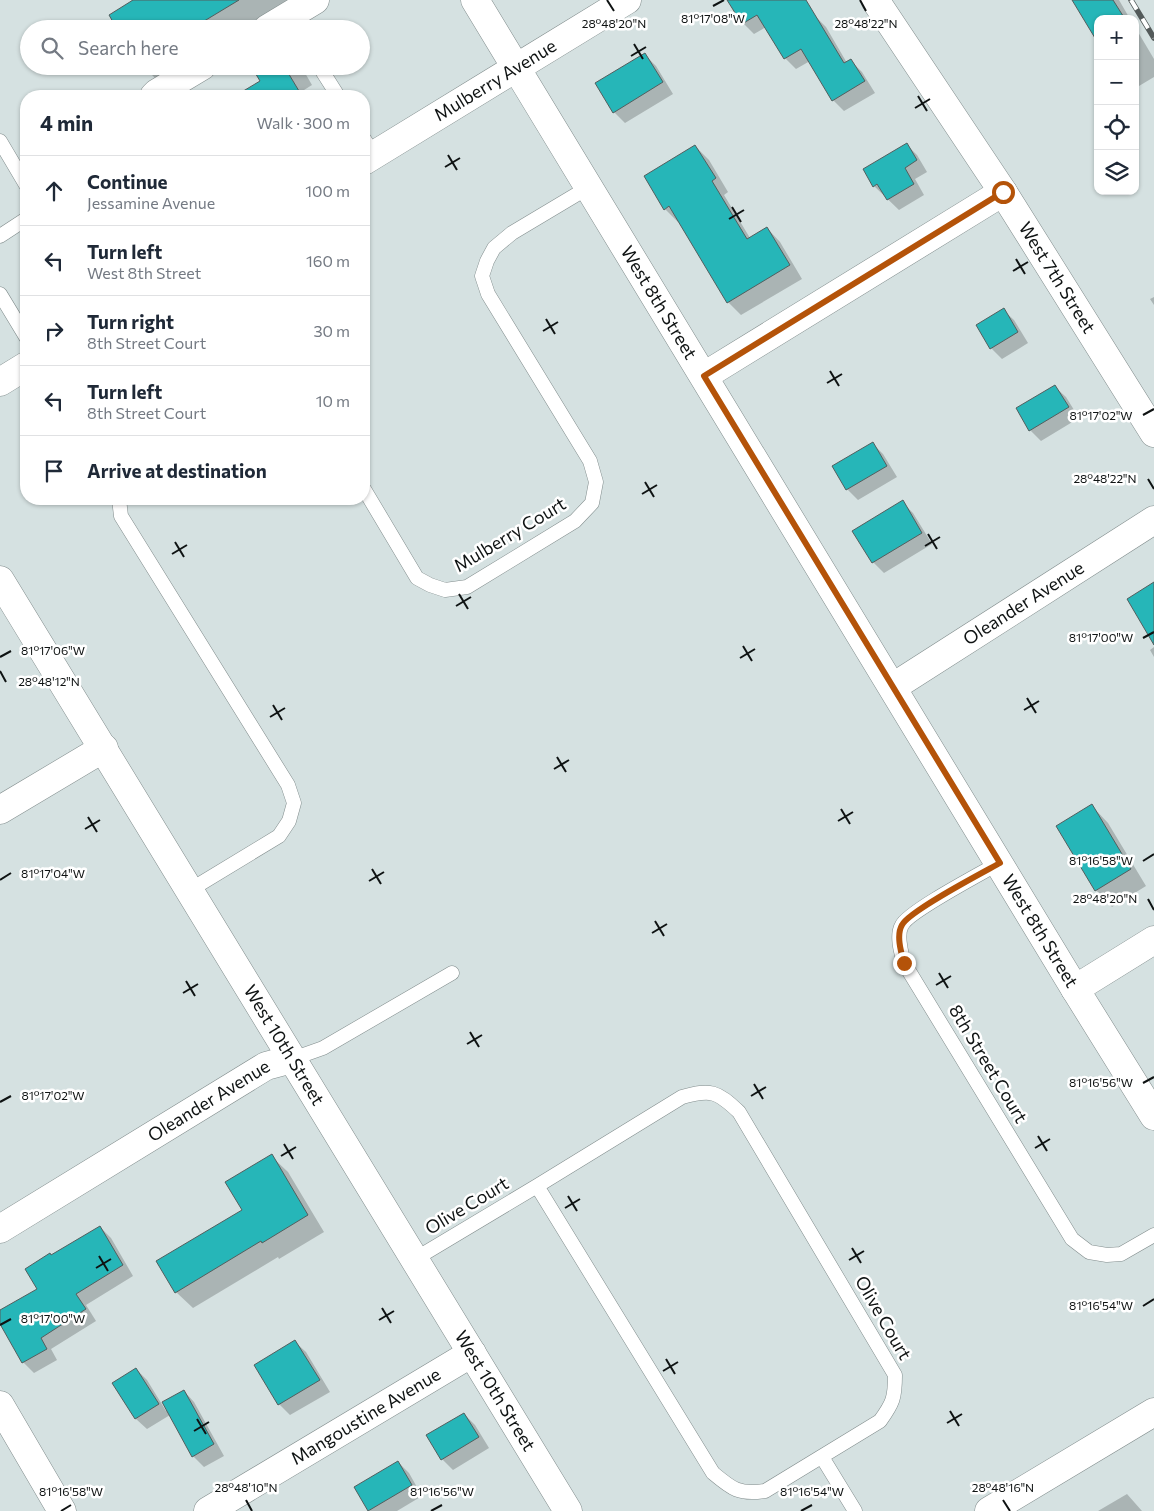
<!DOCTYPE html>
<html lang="en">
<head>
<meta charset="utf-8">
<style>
  body { margin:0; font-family:Commissioner,sans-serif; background:#f6f6f7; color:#1f2937 }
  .controls { position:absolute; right:15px; top:15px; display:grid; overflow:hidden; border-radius:10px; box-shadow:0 1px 4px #0004 }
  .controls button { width:45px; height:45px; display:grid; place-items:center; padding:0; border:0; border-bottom:1px solid #e0e1e3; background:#fff; color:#1f2937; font:25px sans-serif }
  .stop { position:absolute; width:15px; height:15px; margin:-11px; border:4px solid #b45309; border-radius:50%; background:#fff }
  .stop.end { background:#b45309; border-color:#fff; box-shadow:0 1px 5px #0008 }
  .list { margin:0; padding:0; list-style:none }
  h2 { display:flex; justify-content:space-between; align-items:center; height:65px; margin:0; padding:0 20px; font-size:21px }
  h2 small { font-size:16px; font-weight:400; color:#747a83 }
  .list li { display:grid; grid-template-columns:32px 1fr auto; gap:15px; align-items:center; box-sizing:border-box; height:70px; padding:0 20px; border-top:1px solid #e0e1e3 }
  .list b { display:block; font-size:19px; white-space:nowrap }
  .list p { margin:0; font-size:16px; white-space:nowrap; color:#747a83 }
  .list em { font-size:16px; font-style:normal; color:#747a83 }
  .icon { flex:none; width:28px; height:28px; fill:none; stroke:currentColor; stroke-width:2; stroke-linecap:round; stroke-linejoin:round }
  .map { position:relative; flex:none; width:1154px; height:1511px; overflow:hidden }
  .search { position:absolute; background:#fff; box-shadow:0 1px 4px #0004; left:20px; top:20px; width:350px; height:55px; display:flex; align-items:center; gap:12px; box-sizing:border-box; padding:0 18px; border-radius:28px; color:#747a83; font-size:19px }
  .panel { position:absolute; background:#fff; box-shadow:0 1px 4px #0004; left:20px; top:90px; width:350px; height:415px; border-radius:20px }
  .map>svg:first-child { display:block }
  .shadow { fill:#0003 }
  .building { fill:#26b6b8; stroke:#535e5e }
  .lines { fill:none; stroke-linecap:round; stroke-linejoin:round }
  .service-casing { stroke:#828d8d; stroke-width:15 }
  .minor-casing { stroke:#828d8d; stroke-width:29 }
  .tertiary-casing { stroke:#828d8d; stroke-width:29 }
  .service { stroke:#fff; stroke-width:14 }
  .minor { stroke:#fff; stroke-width:28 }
  .tertiary { stroke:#fff; stroke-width:28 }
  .rail-casing { stroke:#535a5a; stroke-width:5.5 }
  .rail { stroke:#fff; stroke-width:4; stroke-dasharray:11; stroke-linecap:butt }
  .route { stroke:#b45309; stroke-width:6 }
  .ticks { fill:none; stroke:#0f1313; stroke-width:2 }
  .labels { text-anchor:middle; stroke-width:5; stroke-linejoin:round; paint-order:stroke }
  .street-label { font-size:18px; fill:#0f1313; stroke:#fff }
  .ticks-label { font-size:12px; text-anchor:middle; fill:#0f1313; stroke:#fff; stroke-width:5; stroke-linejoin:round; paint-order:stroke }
</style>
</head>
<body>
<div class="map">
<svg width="1154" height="1511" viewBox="0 0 1154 1511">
  <rect width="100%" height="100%" fill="#d5e1e1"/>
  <!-- shadow -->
  <path class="shadow" d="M131,0h162l-48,29h-127l15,-27z
    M730,0h60l25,16 11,11 21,36 4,-2 11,11 13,21 -31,18 -11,-11 -23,-39 -14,8 -11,-11 -19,-31 -12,7 -11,-11z
    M1074,0h45l11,19h-32z
    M1135,27l19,32v18l-15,9 -4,-4z
    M645,55l11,11 17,28 -48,29 -11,-11z
    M143,66h42l-26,16z
    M252,66h49l11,19 -8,5 3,6h-70l24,-14z
    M907,145l10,10 10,17 -12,7 9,16 -25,15 -25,-24z
    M695,146l14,14 19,32 -4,3 26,43 17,-10 13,14 22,37 -61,36 -13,-13 -48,-81 -2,1 -13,-13z
    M1154,297v8l-4,-6z
    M1003,310l11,10 14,23 -26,16 -11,-11z
    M1055,387l11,10 13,21 -38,23 -11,-11z
    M872,443l11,11 14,23 -39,23 -11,-11 -13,-22z
    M902,502l11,11 19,31 -48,29 -11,-11z
    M1154,647v10l-4,-7z
    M1092,806l16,17 38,63 -34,21 -16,-17z
    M271,1156l17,16 36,60 -45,27 -1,-2 -85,51 -17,-16 67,-82z
    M100,1227l11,11 22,38 -47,29 10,16 -45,28 6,11 -23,13 -11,-11 -23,-41v-10l39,-21 13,-34z
    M295,1342l11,10 24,40 -40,23 -11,-11 -23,-39z
    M136,1369l11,11 19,31 18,-20 10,11 30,54 -20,11 -11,-11 -23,-41 -23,14 -11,-10 -22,-36z
    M464,1414l11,11 14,23 -36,22 -11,-11z
    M398,1462l11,11 13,23 -25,15h-27l-14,-23z
    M1127,1494l15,17h-44z"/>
  <!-- building -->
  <path class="building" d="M133,0h106l-48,29h-74l-8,-14z
    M727,0h79l38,63 7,-4 14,22 -33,20 -31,-52 -17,10 -27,-44 -15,9z
    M1072,0h41l12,19h-27v24z
    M645,53l18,29 -50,31 -18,-30z
    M251,66h33l18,30h-67l25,-15z
    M907,143l10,17 -12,8 9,16 -27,16 -10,-16 -4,3 -10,-18z
    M695,145l21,33 -4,3 35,58 20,-12 23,38 -63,38 -58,-97 -5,4 -20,-34z
    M1004,308l14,24 -28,17 -14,-24z
    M1055,385l14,22 -40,24 -13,-23z
    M873,442l14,24 -41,24 -14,-24z
    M903,500l19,33 -50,30 -20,-32z
    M1154,582v63l-27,-46z
    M1092,804l39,65 -36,22 -39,-65z
    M272,1154l36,61 -46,28 -1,-2 -86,52 -19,-32 86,-51 -17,-28z
    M100,1226l23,39 -47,29 10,15 -45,29 6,11 -25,14 -22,-39v-14l37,-21 -12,-20 25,-16 1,2z
    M295,1340l25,40 -42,25 -24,-40z
    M136,1368l23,36 -24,15 -23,-36z
    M184,1390l30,54 -22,13 -30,-55z
    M464,1413l15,24 -38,23 -15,-25z
    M398,1461l14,24 -44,26 -14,-24z"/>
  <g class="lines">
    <defs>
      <path id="service" d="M319,66l19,30
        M364,139l10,16
        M0,141l26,44
        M0,236l26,-17
        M0,294l26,43
        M364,489l53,89 13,7 15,5 22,-3 108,-66 17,-18 4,-21 -6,-21 -102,-167 -6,-18 5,-15 7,-13 18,-15 77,-46
        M119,499l2,17 167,269 6,18 -5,18 -10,15 -89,54
        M999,863c-17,10 -90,48 -97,62 -6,10 -1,27 2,38l168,276 17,13 18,3 14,-1 33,-19
        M292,1059l31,-11 129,-75
        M415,1259l122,-73 145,-89c29,-8 35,-6 57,15l156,263c0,23 -2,28 -15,46l-115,70c-26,4 -33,-2 -52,-18l-176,-287
        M822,1457l33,54"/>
      <g id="minor">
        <path id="s1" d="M875,0l128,192 151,241"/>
        <path d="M267,29l48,-29"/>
        <path d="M154,96l3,-3 45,-27"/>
        <path id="s2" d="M364,161l263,-161"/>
        <path d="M704,376l299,-184"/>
        <path d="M0,382l26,-16"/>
        <path id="s3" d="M0,580l568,931"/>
        <path id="s4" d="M893,687l261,-167"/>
        <path d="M0,810l104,-62"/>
        <path d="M1075,989l79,-49"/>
        <path id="s5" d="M0,1229l266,-163 26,-7"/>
        <path d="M0,1405l62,106"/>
        <path id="s6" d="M208,1511l264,-158"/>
        <path d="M989,1511l165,-99"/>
      </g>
      <g id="tertiary">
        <path id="s7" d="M475,0l600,989 79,127"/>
      </g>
    </defs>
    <!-- service casing -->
    <use href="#service" class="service-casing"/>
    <!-- minor casing -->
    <use href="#minor" class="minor-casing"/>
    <!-- tertiary casing -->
    <use href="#tertiary" class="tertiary-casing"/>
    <!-- service -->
    <use href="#service" class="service"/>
    <!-- minor -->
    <use href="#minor" class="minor"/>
    <!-- tertiary -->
    <use href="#tertiary" class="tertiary"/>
    <defs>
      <path id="rail" d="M1131,0l23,38"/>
    </defs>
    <!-- rail casing -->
    <use href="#rail" class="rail-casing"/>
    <!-- rail -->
    <use href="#rail" class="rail"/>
  </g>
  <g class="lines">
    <!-- route -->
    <path class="route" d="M904,963c-3,-11 -8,-28 -2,-38 7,-14 80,-52 98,-62l-296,-487 299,-184"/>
  </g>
  <!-- ticks -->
  <path class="ticks" d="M607,0l7,11M860,0l6,11M713,6l11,-6M634,44l9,15M631,56l15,-9M918,96l9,15M915,108l15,-9M448,155l9,15M445,167l15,-9M732,207l9,15M729,219l15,-9M1016,259l9,15M1013,271l15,-9M546,319l9,15M543,331l15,-9M830,371l9,15M827,383l15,-9M1143,415l11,-6M1148,479l6,10M645,482l9,15M642,494l15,-9M928,534l9,15M175,542l9,15M925,546l15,-9M172,554l15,-9M459,594l9,15M456,606l15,-9M1143,638l11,-6M743,646l9,15M0,657l11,-6M740,658l15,-9M0,671l6,11M1027,698l9,15M273,705l9,15M1024,710l15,-9M270,717l15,-9M557,757l9,15M554,769l15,-9M841,809l9,15M88,817l9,15M838,821l15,-9M85,829l15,-9M1143,861l11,-7M372,869l9,15M0,880l11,-7M369,881l15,-9M1148,899l6,11M655,921l9,15M652,933l15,-9M939,973l9,15M186,981l9,15M936,985l15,-9M183,993l15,-9M470,1032l9,15M467,1044l15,-9M1143,1083l11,-6M754,1084l9,15M751,1096l15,-9M0,1102l11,-6M1038,1136l9,15M284,1144l9,15M1035,1148l15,-9M281,1156l15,-9M568,1196l9,15M565,1208l15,-9M852,1248l9,15M99,1256l9,15M849,1260l15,-9M96,1268l15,-9M1143,1306l11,-7M382,1308l9,15M379,1320l15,-9M0,1325l11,-6M666,1359l9,15M663,1371l15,-9M950,1411l9,15M197,1419l9,15M947,1423l15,-9M194,1431l15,-9M246,1500l6,11M1003,1500l7,11M61,1511l10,-6M431,1511l11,-6M801,1511l11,-6"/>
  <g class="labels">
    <!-- street labels -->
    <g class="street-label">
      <text dy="6" stroke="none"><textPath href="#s2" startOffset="154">Mulberry Avenue</textPath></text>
      <text dy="6" stroke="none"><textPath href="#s1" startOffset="332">West 7th Street</textPath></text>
      <text dy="6" stroke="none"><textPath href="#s7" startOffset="354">West 8th Street</textPath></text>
      <text transform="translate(510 535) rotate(-31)" y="6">Mulberry Court</text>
      <text dy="6" stroke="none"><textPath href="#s4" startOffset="155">Oleander Avenue</textPath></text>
      <text dy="6" stroke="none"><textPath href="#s7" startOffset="1089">West 8th Street</textPath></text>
      <text dy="6" stroke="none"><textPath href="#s3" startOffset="545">West 10th Street</textPath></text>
      <text transform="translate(988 1064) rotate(59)" y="6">8th Street Court</text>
      <text dy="6" stroke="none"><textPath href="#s5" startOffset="245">Oleander Avenue</textPath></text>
      <text transform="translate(467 1206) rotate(-31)" y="6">Olive Court</text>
      <text transform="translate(883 1318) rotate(60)" y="6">Olive Court</text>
      <text dy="6" stroke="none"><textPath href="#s3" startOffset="950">West 10th Street</textPath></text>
      <text dy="6" stroke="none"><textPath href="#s6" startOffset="184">Mangoustine Avenue</textPath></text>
    </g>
  </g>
  <g class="ticks-label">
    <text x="713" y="23">81°17'08"W</text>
    <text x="614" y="28">28°48'20"N</text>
    <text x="866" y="28">28°48'22"N</text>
    <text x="1101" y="420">81°17'02"W</text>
    <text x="1105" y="483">28°48'22"N</text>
    <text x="1101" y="642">81°17'00"W</text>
    <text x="53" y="655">81°17'06"W</text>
    <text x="49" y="686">28°48'12"N</text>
    <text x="1101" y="865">81°16'58"W</text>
    <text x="53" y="878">81°17'04"W</text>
    <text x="1105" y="903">28°48'20"N</text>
    <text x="1101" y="1087">81°16'56"W</text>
    <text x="53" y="1100">81°17'02"W</text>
    <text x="1101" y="1310">81°16'54"W</text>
    <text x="53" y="1323">81°17'00"W</text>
    <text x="246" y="1492">28°48'10"N</text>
    <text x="1003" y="1492">28°48'16"N</text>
    <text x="71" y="1496">81°16'58"W</text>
    <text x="442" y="1496">81°16'56"W</text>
    <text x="812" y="1496">81°16'54"W</text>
  </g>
</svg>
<div class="controls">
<button>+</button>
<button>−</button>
<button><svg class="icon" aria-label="locate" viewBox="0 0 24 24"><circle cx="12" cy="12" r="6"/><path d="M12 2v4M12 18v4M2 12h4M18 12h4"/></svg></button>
<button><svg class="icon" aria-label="layers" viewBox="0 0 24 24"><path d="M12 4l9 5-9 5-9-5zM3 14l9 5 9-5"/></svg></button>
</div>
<div class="stop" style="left:1003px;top:192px"></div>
<div class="stop end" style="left:904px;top:963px"></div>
<div class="search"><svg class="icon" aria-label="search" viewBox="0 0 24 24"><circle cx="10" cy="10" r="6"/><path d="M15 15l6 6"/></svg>Search here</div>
<section class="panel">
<h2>4 min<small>Walk · 300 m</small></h2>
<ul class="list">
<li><svg class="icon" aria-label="ahead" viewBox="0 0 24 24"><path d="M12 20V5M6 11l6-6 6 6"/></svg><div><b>Continue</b><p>Jessamine Avenue</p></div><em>100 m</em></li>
<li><svg class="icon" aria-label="left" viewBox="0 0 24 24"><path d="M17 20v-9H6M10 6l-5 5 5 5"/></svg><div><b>Turn left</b><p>West 8th Street</p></div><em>160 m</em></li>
<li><svg class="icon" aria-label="right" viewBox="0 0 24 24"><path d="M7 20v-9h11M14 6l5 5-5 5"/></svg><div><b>Turn right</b><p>8th Street Court</p></div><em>30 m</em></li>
<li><svg class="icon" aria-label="left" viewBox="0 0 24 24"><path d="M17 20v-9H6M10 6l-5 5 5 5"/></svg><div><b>Turn left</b><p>8th Street Court</p></div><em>10 m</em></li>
<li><svg class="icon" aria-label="arrive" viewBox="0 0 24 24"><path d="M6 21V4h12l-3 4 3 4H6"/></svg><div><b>Arrive at destination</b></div></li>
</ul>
</section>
</div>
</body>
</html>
